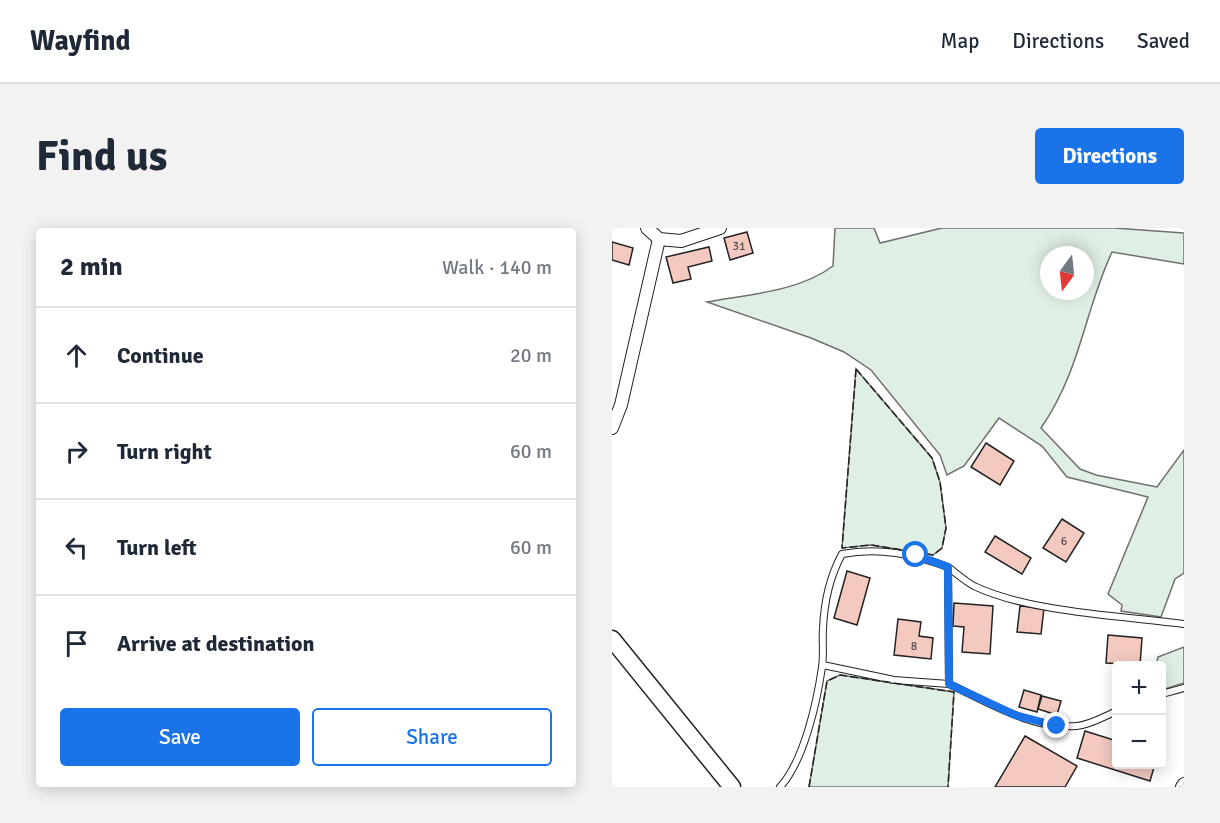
<!DOCTYPE html>
<html lang="en">
<head>
<meta charset="utf-8">
<style>
  body { margin:0; font-family:Signika,sans-serif; background:#f2f2f3; color:#1f2937 }
  .controls { position:absolute; right:18px; bottom:18px; display:grid; overflow:hidden; border-radius:6px; box-shadow:0 3px 15px #0003 }
  .controls button { width:54px; height:54px; display:grid; place-items:center; padding:0; border:0; border-bottom:2px solid #e0e1e3; background:#fff; color:#1f2937; font:30px sans-serif }
  .compass { position:absolute; left:428px; top:18px; width:54px; height:54px; border-radius:50%; background:#fff; box-shadow:0 3px 15px #0003; rotate:195deg }
  .stop { position:absolute; width:18px; height:18px; margin:-14px; border:4px solid #1a73e8; border-radius:50%; background:#fff }
  .stop.end { background:#1a73e8; border-color:#fff; box-shadow:0 2px 6px #0008 }
  .list { margin:0; padding:0; list-style:none }
  h2 { display:flex; justify-content:space-between; align-items:center; height:78px; margin:0; padding:0 24px; font-size:26px }
  h2 small { font-size:20px; font-weight:400; color:#747a83 }
  .list li { display:grid; grid-template-columns:39px 1fr auto; gap:18px; align-items:center; box-sizing:border-box; height:96px; padding:0 24px; border-top:2px solid #e0e1e3 }
  .list b { display:block; font-size:22px; white-space:nowrap }
  .list em { font-size:20px; font-style:normal; color:#747a83 }
  .actions { display:flex; gap:12px; padding:18px 24px }
  .actions a { flex:1; padding:14px 0; border:2px solid #1a73e8; border-radius:6px; text-align:center; font-size:21px; color:#1a73e8 }
  .actions .main { background:#1a73e8; color:#fff }
  .icon { flex:none; width:33px; height:33px; fill:none; stroke:currentColor; stroke-width:2; stroke-linecap:round; stroke-linejoin:round }
  .map { position:relative; flex:none; width:572px; height:559px; overflow:hidden; border-radius:6px }
  header { display:flex; align-items:center; gap:36px; box-sizing:border-box; height:84px; padding:0 30px; background:#fff; border-bottom:2px solid #e0e1e3 }
  header strong { font-size:28px }
  nav { display:flex; gap:33px; margin-inline-start:auto; font-size:21px }
  .intro { display:flex; align-items:center; justify-content:space-between; box-sizing:border-box; height:144px; padding:0 36px }
  h1 { margin:0; font-size:42px }
  .button { padding:15px 27px; border-radius:6px; background:#1a73e8; color:#fff; font-size:21px; font-weight:700 }
  main { display:flex; gap:36px; padding:0 36px }
  aside { flex:1; background:#fff; border-radius:6px; box-shadow:0 3px 15px #0003 }
  .map>svg:first-child { display:block }
  .green { fill:#e0efe3; stroke:#6f6f6f; stroke-width:1.5; fill-rule:evenodd }
  .building { fill:#f3c9c0; stroke:#222; stroke-width:1.5 }
  .lines { fill:none; stroke-linecap:round; stroke-linejoin:round }
  .lane-casing { stroke:#222; stroke-width:8 }
  .street-casing { stroke:#222; stroke-width:14 }
  .secondary-casing { stroke:#222; stroke-width:19 }
  .lane { stroke:#fff; stroke-width:6 }
  .street { stroke:#fff; stroke-width:12 }
  .secondary { stroke:#fff; stroke-width:16 }
  .fence { stroke:#222; stroke-width:1.5; stroke-dasharray:8 3; stroke-linecap:butt }
  .route { stroke:#1a73e8; stroke-width:8 }
  .labels { text-anchor:middle; stroke-width:4.5; stroke-linejoin:round; paint-order:stroke }
  .number-label { font-size:12px; fill:#564c4a }
</style>
</head>
<body>
<header>
<strong>Wayfind</strong>
<nav><a>Map</a><a>Directions</a><a>Saved</a></nav>
</header>
<div class="intro"><h1>Find us</h1><a class="button">Directions</a></div>
<main>
<aside>
<h2>2 min<small>Walk · 140 m</small></h2>
<ul class="list">
<li><svg class="icon" aria-label="ahead" viewBox="0 0 24 24"><path d="M12 20V5M6 11l6-6 6 6"/></svg><div><b>Continue</b></div><em>20 m</em></li>
<li><svg class="icon" aria-label="right" viewBox="0 0 24 24"><path d="M7 20v-9h11M14 6l5 5-5 5"/></svg><div><b>Turn right</b></div><em>60 m</em></li>
<li><svg class="icon" aria-label="left" viewBox="0 0 24 24"><path d="M17 20v-9H6M10 6l-5 5 5 5"/></svg><div><b>Turn left</b></div><em>60 m</em></li>
<li><svg class="icon" aria-label="arrive" viewBox="0 0 24 24"><path d="M6 21V4h12l-3 4 3 4H6"/></svg><div><b>Arrive at destination</b></div></li>
</ul>
<div class="actions"><a class="main">Save</a><a>Share</a></div>
</aside>
<div class="map">
<svg width="572" height="559" viewBox="0 0 572 559">
  <rect width="100%" height="100%" fill="#fff"/>
  <!-- green -->
  <path class="green" d="M223,0h39l6,15 62,-15h172l70,5v31l-72,-12c-28,60 -31,118 -71,176l39,41 16,6 61,12 27,-37v123l-9,6 -14,38 -40,-6 1,-6 -14,-11 40,-97 -81,-20 -25,-31 -43,-28 -35,48 -17,9 -7,-20 -69,-85 -27,-18 -33,-14 -104,-36c42,-8 91,-10 126,-36zM437,27h36v36h-36z
    M244,141l76,89 8,24 6,46 -4,20 -9,7 -62,-10 -29,3z
    M572,419v36l-22,7v-25h-6l2,-8z
    M228,447l114,17 -6,95h-139l18,-106z"/>
  <!-- building -->
  <path class="building" d="M135,4l6,21 -23,7 -6,-22z
    M0,14l21,6 -4,17 -17,-5z
    M97,19l3,14 -24,6 3,12 -18,4 -7,-26z
    M374,215l28,18 -14,24 -29,-18z
    M450,291l22,14 -18,29 -23,-14z
    M383,308l36,22 -9,16 -37,-22z
    M235,343l23,7 -13,47 -23,-7z
    M342,375l39,3 -3,48 -28,-2 2,-25 -11,-1z
    M408,378l24,2 -3,26 -24,-2z
    M286,391l23,3 -2,14 14,2 -2,21 -37,-4z
    M496,407l34,3 -2,27 -34,-2z
    M412,462l17,5 -4,17 -18,-5z
    M430,468l19,5 -4,14 -19,-6z
    M473,503l32,10v23h38l-5,17 -73,-23z
    M413,508l52,30 -12,21h-70z"/>
  <g class="lines">
    <defs>
      <path id="lane" d="M336,339c8,6 17,14 26,19 54,26 149,30 210,38
        M211,437l71,15 55,4
        M550,466l22,-6
        M168,559c24,-26 37,-85 42,-120 2,-13 0,-25 1,-38 1,-26 6,-51 19,-75 37,-7 71,0 106,13l1,117c39,18 83,46 128,42 13,-1 28,-10 40,-15"/>
      <path id="street" d="M35,0l12,11
        M0,200l9,-23 38,-166 22,2 39,-13
        M570,559l2,-3"/>
      <path id="secondary" d="M0,411l120,148"/>
    </defs>
    <!-- lane casing -->
    <use href="#lane" class="lane-casing"/>
    <!-- street casing -->
    <use href="#street" class="street-casing"/>
    <!-- secondary casing -->
    <use href="#secondary" class="secondary-casing"/>
    <!-- lane -->
    <use href="#lane" class="lane"/>
    <!-- street -->
    <use href="#street" class="street"/>
    <!-- secondary -->
    <use href="#secondary" class="secondary"/>
    <!-- fence -->
    <path class="fence" d="M244,141l76,89 8,24 6,46 -4,20 -9,7 -62,-10 -29,3z
      M197,559l18,-106 13,-6 114,17 -6,95"/>
  </g>
  <g class="lines">
    <!-- route -->
    <path class="route" d="M304,327l32,12 1,117 66,31 42,11"/>
  </g>
  <g class="labels">
    <!-- number labels -->
    <g class="number-label">
      <text x="127" y="22">31</text>
      <text x="452" y="317">6</text>
      <text x="302" y="422">8</text>
    </g>
  </g>
</svg>
<div class="controls">
<button>+</button>
<button>−</button>
</div>
<svg class="compass" viewBox="-18 -18 36 36"><path d="M0-13l5 13h-10z" fill="#e53935"/><path d="M0 13l5-13h-10z" fill="#747a83"/></svg>
<div class="stop" style="left:304px;top:327px"></div>
<div class="stop end" style="left:445px;top:498px"></div>
</div>
</main>
</body>
</html>
